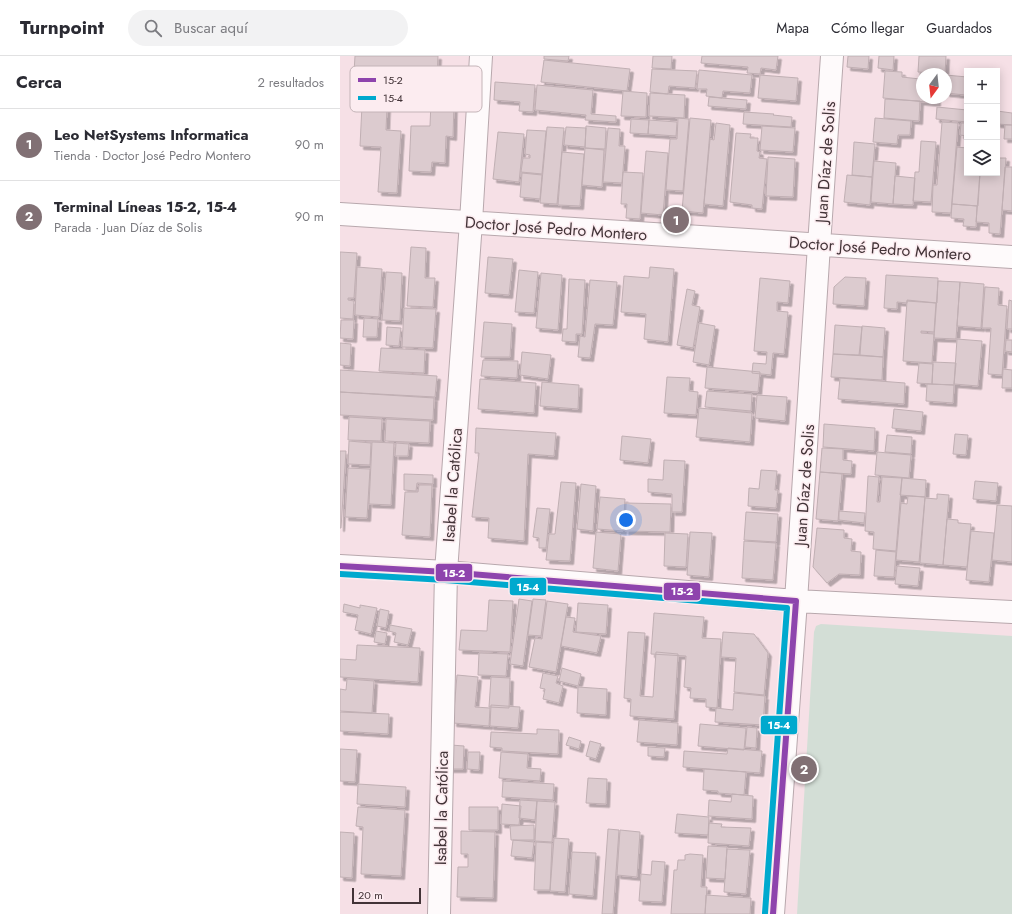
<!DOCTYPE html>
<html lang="es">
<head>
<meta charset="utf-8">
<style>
  body { margin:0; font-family:Jost,sans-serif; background:#f2f2f3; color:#2b2b33 }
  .controls { position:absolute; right:12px; top:12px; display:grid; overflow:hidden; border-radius:0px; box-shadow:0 2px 10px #0003 }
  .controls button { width:36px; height:36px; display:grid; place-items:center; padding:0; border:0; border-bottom:1px solid #e1e1e2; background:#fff; color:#2b2b33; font:20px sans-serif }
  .compass { position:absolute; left:576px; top:12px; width:36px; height:36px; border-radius:50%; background:#fff; box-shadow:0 2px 10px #0003; rotate:195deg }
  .scale { position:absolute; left:12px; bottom:10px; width:69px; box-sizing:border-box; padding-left:4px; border:2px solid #423337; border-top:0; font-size:11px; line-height:14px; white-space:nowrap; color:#423337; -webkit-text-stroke:3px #fcecf0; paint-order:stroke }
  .you { position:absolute; left:286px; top:464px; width:14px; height:14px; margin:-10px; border:3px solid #fff; border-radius:50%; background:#1a73e8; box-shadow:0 0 0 6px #1a73e833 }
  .badge { display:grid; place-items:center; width:26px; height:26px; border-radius:50%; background:#817074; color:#fff; font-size:13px; font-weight:700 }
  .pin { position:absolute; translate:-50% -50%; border:2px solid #fff; box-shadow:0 1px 4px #0006 }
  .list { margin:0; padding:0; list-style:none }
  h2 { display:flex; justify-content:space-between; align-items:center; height:52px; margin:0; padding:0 16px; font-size:17px }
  h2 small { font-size:13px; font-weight:400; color:#7c7c81 }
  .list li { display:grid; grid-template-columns:26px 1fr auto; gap:12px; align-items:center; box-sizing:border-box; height:72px; padding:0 16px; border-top:1px solid #e1e1e2 }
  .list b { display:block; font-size:15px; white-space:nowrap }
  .list p { margin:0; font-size:13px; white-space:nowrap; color:#7c7c81 }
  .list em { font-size:13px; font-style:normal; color:#7c7c81 }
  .icon { flex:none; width:22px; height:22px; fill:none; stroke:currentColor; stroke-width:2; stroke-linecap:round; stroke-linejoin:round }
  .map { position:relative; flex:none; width:672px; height:858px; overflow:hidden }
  header { display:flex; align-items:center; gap:24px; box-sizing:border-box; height:56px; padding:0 20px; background:#fff; border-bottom:1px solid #e1e1e2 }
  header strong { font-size:19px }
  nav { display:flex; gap:22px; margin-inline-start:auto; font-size:14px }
  .search { width:280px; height:36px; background:#f2f2f3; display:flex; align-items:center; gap:10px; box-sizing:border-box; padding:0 14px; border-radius:22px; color:#7c7c81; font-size:15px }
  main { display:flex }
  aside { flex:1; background:#fff }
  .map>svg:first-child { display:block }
  .green { fill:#d3ded6 }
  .building { fill:#dccbcf; stroke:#c0afb3; filter:url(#shadow) }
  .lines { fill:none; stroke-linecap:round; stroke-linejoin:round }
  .minor-casing { stroke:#b8a8ad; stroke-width:24 }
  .minor { stroke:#fefafb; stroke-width:22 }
  .bus-1-casing { stroke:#fcecf0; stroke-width:9 }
  .bus-2-casing { stroke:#fcecf0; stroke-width:9 }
  .bus-1 { stroke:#8e44ad; stroke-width:6 }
  .bus-2 { stroke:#00a9ce; stroke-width:6 }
  .labels { text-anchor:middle; stroke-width:3; stroke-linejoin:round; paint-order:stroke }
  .street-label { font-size:16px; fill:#423337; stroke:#fcecf0 }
  .key { fill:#fcecf0; stroke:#c4b4b8; stroke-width:1 }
  .key-label { font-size:11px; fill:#423337 }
  .line-badge { stroke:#fcecf0; stroke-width:1.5 }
  .badge-label { font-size:11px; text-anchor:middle; font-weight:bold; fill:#fff }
</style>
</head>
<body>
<header>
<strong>Turnpoint</strong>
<div class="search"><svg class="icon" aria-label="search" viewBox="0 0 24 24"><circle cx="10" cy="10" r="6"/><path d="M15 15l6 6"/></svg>Buscar aquí</div>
<nav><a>Mapa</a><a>Cómo llegar</a><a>Guardados</a></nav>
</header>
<main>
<aside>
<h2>Cerca<small>2 resultados</small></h2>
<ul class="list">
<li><span class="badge">1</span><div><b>Leo NetSystems Informatica</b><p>Tienda · Doctor José Pedro Montero</p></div><em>90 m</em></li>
<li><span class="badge">2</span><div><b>Terminal Líneas 15-2, 15-4</b><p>Parada · Juan Díaz de Solis</p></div><em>90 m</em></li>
</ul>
</aside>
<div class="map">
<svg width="672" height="858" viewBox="0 0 672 858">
  <defs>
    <filter id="shadow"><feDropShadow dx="3.5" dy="3.5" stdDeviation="0" flood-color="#0004"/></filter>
  </defs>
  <rect width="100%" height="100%" fill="#f6e0e6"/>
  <!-- green -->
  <path class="green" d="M481,568l191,12v278h-215l17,-282 2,-6z"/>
  <!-- building -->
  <path class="building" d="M15,0h83l-1,20 -83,-4z
    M204,0h25l-1,5 -24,-2z
    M313,0h19l-1,13 -19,-1z
    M362,0h76l-2,14 -15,-2 -1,6 -13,-1 1,-6 -47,-4z
    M508,0h21l-1,13 -21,-2z
    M539,0h15l-1,14 -15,-2z
    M579,0h27l-1,18 -27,-2z
    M204,4l86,9 -3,22 -86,-9z
    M312,13l45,2 -2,17 -26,-2 -1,8 -18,-2z
    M359,14l53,5 -2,18 -27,-2 -1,7 -16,-2 1,-7h-10z
    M545,15l17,1v5l18,2v-6l9,1h-7v24h15v5l-54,-5z
    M420,19l38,3 -2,23 -38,-3z
    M606,19l21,2v10h-1l-1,8 -19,-2z
    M155,26l40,3 -2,27 -14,-1 1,-9 -26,-2z
    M197,29l56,5 -2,24 25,2v6l-31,-2 1,-5 -51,-5z
    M283,35l24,2 -1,24 -25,-1z
    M310,37l35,2 -1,23 -35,-2z
    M369,41l38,3 -1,9 -38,-3z
    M545,43l35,2 -1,20 -35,-3z
    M91,45l23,1 -1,35 -7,-1 -1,27 -13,-1 -1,10 -22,-1 2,-45h19z
    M22,49l25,2 -1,23 15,1 -4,62 -19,-1 3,-45 -21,-1z
    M597,51l30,3v12l-31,-3z
    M657,55l15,2v12l-15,-1z
    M404,56l30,2 -1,1 19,2 -1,10 -48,-3z
    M338,62l11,1 -6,72 -17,-1 4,-51h7z
    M350,62l21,2 -8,93 -21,-2z
    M535,62l36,3 -1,14h-12l-1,9 -24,-2z
    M291,63l18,1 -1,14 -18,-1z
    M309,64l28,2 -1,14 -28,-2z
    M602,66l16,1 -7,90 -19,-1 1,-27h4z
    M376,67l14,2 -7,81 -19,-2 6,-65 4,1z
    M621,67h6v13l-7,-1z
    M665,69h7v14h-8z
    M246,70l20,2 -1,21 -20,-1z
    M422,70l33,2 -2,24 -33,-2z
    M207,71l17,1 -7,76 -17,-1z
    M226,71l20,1 -1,19 -21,-2z
    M268,72l12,1 -1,17h6l-3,37 -19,-1z
    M187,74l19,1 -4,43 -21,-2 2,-14h7v-3l-5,-1z
    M158,76l26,2 -5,48 -26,-3z
    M396,77l15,1 -1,4h8l-1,13 3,1 -1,6 8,1 -5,50 -10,-1v-3l-22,-3z
    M581,85l15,1 -5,60 -18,-1 2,-29h4z
    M514,86l21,2 -3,33 -20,-2z
    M617,91l10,1v25h13l-2,33 -26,-2z
    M245,92l19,2 -2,37 -20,-2z
    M306,95l22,2 -5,62 -22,-2z
    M222,96l22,2 -4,52 -22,-1z
    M428,101l27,2 -2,38 -27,-1z
    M657,102h9l-6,76 -11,-1v-10l-13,-1 4,-49h17z
    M534,105l22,2 -3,41 -22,-2z
    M665,111h7v44l-10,-1z
    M283,116l20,1 -3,46 -14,-1 1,-14h-6z
    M182,117l20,2 -2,24 -20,-2z
    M507,119l25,2 -2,28 -26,-3z
    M555,120l20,2 -2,27 -20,-1z
    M612,148l25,2 -1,21 -13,-1 1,-7 -13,-1z
    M71,191l15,1 -1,30h10l-2,29 -26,-1z
    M0,196l17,1 -3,45h-6v2l6,1 -1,18 -13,-1z
    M148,201l25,2 -4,36 -24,-2z
    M17,211l25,2 -3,48 -24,-2z
    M310,211l24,2 -6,73 -24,-3 2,-25 -25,-2 3,-36 25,2z
    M179,214l19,2 -4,41 -19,-1z
    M46,216l16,1 -2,48 -18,-1z
    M201,217l21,2 -4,55 -22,-2z
    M546,219l52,3 -1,25 -30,-3v3l-10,-1v7l-13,-1z
    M505,221l21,1 -2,28 -31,-2 1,-17z
    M420,222l30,3 -2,22 -11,-1v9l11,1 -4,42 -11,-1 -2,22 -19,-2 1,-10 13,1 1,-12 -13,-1z
    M229,223l16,1 -3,54h-6v8l-14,-1 1,-12h4z
    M250,224l27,2 -4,43 -18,-1 -5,34 -12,-1 2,-21 5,1z
    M598,225l22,1 -4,57 -22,-1z
    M620,226l24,2 -3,44 -24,-2z
    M645,231l14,1 -1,17 9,1 -5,69 -14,-1 3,-46h-9z
    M347,233l8,2 -3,14 8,2 -7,41 -16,-3z
    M669,244l3,1v28h-5z
    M567,245l29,2 -2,29 -13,-1v2l13,1 -2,29 -29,-2z
    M64,252l32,1 -3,39 -31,-1z
    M24,262l14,1 -1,18h-14z
    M1,264h13l-1,19 -13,-1z
    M144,266l28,2 -2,33h-29z
    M359,267l16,3 -6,39 -16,-3z
    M495,269l27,2 -3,28 -26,-1z
    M522,270l23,2 -2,29 -23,-2z
    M47,271l14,1 -2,18 -13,-1z
    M617,283l25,2 -4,45 -24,-2z
    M666,284h6v12l-7,-1z
    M0,287l11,1 -1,22 -10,-1z
    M41,292l44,2 -1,23 -45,-2z
    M182,296l29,3 -3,24 -28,-4z
    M493,298l50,3 -1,23 -51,-3z
    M143,304l35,1 -1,17 -36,-2z
    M593,306l23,1 -2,22 -22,-1z
    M579,307l14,1 -1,20 -15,-1z
    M367,311l53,5 -2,20 -53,-4z
    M663,313l9,1v18h-10z
    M0,314l97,6 -2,21 -95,-5z
    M327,321l23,1 -1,13 9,1 -2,23 -32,-2z
    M500,322l65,5 -1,21 -66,-5z
    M140,323l56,4 -2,30 -56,-4z
    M202,326l37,3 -1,24 -38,-3z
    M587,328l27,1 -1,18 -27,-2z
    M367,335l45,3 -1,17 -46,-4z
    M0,336l94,6 -1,22 -93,-5z
    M417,339l30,2 -2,24 -30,-3z
    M359,352l53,5 -2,29 -54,-5z
    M554,353l29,3 -2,19 -29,-3z
    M9,361l33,2 -1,22 -33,-1z
    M46,363l44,2 -1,22 -44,-2z
    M484,368l51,4 -1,23 -51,-4z
    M136,372l80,5 -2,23 -26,-2 -4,87 -36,-3 1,-20 -17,-1 7,-64h-4z
    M615,378l13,1 -2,20 -13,-1z
    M547,379l25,2 -1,17 -26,-2z
    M282,380l29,3 -3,24 -28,-3z
    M9,385l22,2 -1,22 -22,-1z
    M32,386l22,1 -3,62 -22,-1z
    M56,387l13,1 -1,12h-13z
    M482,392l21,1v11l9,1 -1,13 -31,-2z
    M0,395h6l-5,77h-1z
    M537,396l34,3 -2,23 -34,-3z
    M324,404l21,1 -3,51h-10v-18l-24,-2v-13l15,1z
    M8,412l22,1 -3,49 -22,-1z
    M421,414l16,1 -2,19h3l-2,18 -28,-2 1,-18 10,1z
    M480,416l22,2 -4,47 -22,-2z
    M64,418l29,1v9l-16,-1 -1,8 -12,-1z
    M528,420l11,1 -2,25h3l2,-25 20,1 -6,73 -23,-2 1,-17 -9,-1z
    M562,422l24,2 -1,17 -25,-2z
    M635,425l23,2 -2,18 -23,-2z
    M221,426l15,1 -6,78 -24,-1 3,-26h6z
    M241,428l15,2 -3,45 -16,-2z
    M79,429h13l-2,52 -28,-2 3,-43h13z
    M597,438l12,1 -6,70 -23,-2 5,-65 12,1z
    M568,440l17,1 -6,65 -23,-2 5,-57 6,1z
    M260,441l25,2 -2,32 -26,-2z
    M286,447l45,1 -1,28 -45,-1z
    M657,449l15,1v56l-20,-2z
    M197,452l13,1 -4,39h-7v-10l-6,-1z
    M499,455l26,2 -1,10 -25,-3z
    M406,456l32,2 -2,28 -32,-2z
    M607,463l11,1v3l13,1 -4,43 -24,-2z
    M477,472l27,2v8l8,1 -1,12 10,1 -1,23 -21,-1 -12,9 -14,-16z
    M631,475l23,2 -5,49 -23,-2z
    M256,476l25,2 -3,37 -25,-3z
    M350,476l22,1 -3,44 -22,-2z
    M325,477l23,1 -2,33 -22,-1z
    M404,485l32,2 -3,37 -31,-2z
    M536,494l20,2 -2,25 -20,-1z
    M557,510l23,2 -2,18 -23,-2z
    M179,543l13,2 -9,65 -13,-2z
    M193,543l13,1 -5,36 -13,-1z
    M149,544l24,1 -3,51 -51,-2 2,-20 26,1z
    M207,545l21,3 -12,68 -27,-5 6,-29 7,1z
    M238,547l30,2 -2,29 -30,-2z
    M4,548l16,4v-3l17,3 -6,26 -16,-4 3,-15 -15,-3z
    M40,553l9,2 -3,17 -9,-2z
    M314,557l50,4 -2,21 19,1 -4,69 -11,-1v-8l-16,-1 1,-10 -7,-1 2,-31 -35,-2z
    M226,561l9,1 -2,14 28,4 -4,17 -36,-7z
    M50,569l22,4 -4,16 -14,-3 2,-9 -7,-2z
    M36,575l11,2 -2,11 -11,-2z
    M288,576l17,1 -5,63 13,1 3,-45 22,2 -4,65 -44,-3 1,-17 -7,-1z
    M383,576l31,2 14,19 -4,42 -30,-3 2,-34 -15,-1z
    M17,589l63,3 -2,34 -78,-5v-18l16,1z
    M139,597l29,1 -2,22 -28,-1z
    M222,612l19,6 -3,12 -19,-5z
    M203,617l15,3 -2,7 7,3 -4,17 -16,-4 2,-10 -5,-1z
    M117,619l21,2 -3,30 15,1 -1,18 -36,-3z
    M151,621l19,1 -1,30 -20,-1z
    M7,623l27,2 -2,32 -32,-2v-22l6,1z
    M238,631l29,2 -1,26 -29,-2z
    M394,637l31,3 -2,29 -48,-3 1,-14 17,2z
    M151,649l29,2 -2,21 -28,-2z
    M0,656l49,2 -1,20 -48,-3z
    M299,664l39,3 -1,22 -40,-3z
    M360,668l46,4 -2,22 -46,-4z
    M407,671l10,1 -1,20 -11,-1z
    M197,673l22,1 -1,24 -56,-3v-3l-12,-1 1,-15 46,2z
    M229,681l12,4 -2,8 -13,-4z
    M250,685l11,3 -5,15 -10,-3z
    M111,689l13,1 -1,23h-14z
    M308,691l17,1 -1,9 -16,-1z
    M388,692l34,3 -2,22 -77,-6 1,-16 43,3z
    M0,693l17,1 -2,32 -15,-1z
    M128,696h12l-1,18 -12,-1z
    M161,696l27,2 -1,14 14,1 -1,12 -41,-3z
    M364,713l42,3 -2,23 -26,-2v-2l-15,-1z
    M248,722l19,1 -1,25 -20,-1z
    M163,725l51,3 -1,16 -51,-3z
    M18,728l48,3 -1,20 -48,-3z
    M392,738l21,2 -1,23 -44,-3 1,-16 22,2z
    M180,744l17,1 -2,19 -16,-2z
    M197,745l18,1 -3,40 -17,-1z
    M162,748l19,2 -2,19 -18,-1z
    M18,751l47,3 -4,66 -40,-2 2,-47 -7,-1z
    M129,751h29v23h-29z
    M337,758l32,3 -1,18 -33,-2z
    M369,767l13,1 -1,3 30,1 -2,18 -41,-3z
    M194,769v15h-23l-1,-14z
    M268,773l11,1 -6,84h-11z
    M280,774l20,2 -3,45 -20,-2z
    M121,775l34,1 -2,66 -36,-1 1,-30h10v-13h-7z
    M0,776l14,1 -2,45 -12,-1z
    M214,782l15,1 -4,53 -15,-1z
    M173,784l21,2 -2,16 -21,-2z
    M196,786l16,1 -2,47h-16z
    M368,790l19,1 -2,32 -19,-1z
    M387,793l23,1 -4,44 -22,-2z
    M232,796l24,1 -3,43 -24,-2z
    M350,798l13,1 -2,32h6l-2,27h-34l3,-44h3l1,-10h7v-5z
    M312,805l13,1 -3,40 -23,-1 2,-27 10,1z
    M366,839l45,3 -1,16h-45z"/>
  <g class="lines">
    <defs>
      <path id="minor" d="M0,158l672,43
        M0,510l106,6 350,29 216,11
        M99,858l7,-342 25,-350 10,-166
        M433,858l23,-313 23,-356 13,-189"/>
    </defs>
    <!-- minor casing -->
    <use href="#minor" class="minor-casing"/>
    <!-- minor -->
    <use href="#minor" class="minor"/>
    <defs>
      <path id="bus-1" d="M0,510l106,6 350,29
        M433,858l23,-313"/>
      <path id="bus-2" d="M0,518l105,6 342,28 -22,305"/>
    </defs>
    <!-- bus-1 casing -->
    <use href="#bus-1" class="bus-1-casing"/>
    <!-- bus-2 casing -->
    <use href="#bus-2" class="bus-2-casing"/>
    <!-- bus-1 -->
    <use href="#bus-1" class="bus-1"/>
    <!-- bus-2 -->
    <use href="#bus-2" class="bus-2"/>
  </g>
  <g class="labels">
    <!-- street labels -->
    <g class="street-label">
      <text transform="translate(485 106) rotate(-86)" y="6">Juan Díaz de Solis</text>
      <text transform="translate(216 172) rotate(4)" y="6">Doctor José Pedro Montero</text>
      <text transform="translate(540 192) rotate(4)" y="6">Doctor José Pedro Montero</text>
      <text transform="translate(112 429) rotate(-86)" y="6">Isabel la Católica</text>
      <text transform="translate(464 429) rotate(-86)" y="6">Juan Díaz de Solis</text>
      <text transform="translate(101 752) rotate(-89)" y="6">Isabel la Católica</text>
    </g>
  </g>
  <!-- legend -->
  <rect x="10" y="10" width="132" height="46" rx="6" class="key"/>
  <rect x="18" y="22" width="18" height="4" fill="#8e44ad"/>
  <rect x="18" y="40" width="18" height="4" fill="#00a9ce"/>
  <g class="key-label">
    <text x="43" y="28">15-2</text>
    <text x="43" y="46">15-4</text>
  </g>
  <g class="line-badge">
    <rect x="95" y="507" width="38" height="19" rx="4" fill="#8e44ad"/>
    <rect x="169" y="521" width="38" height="19" rx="4" fill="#00a9ce"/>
    <rect x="323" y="526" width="38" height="19" rx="4" fill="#8e44ad"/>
    <rect x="420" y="659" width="38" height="20" rx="4" fill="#00a9ce"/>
  </g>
  <g class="badge-label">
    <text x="114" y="521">15-2</text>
    <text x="188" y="535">15-4</text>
    <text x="342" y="539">15-2</text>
    <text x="439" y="673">15-4</text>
  </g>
</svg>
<div class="controls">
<button>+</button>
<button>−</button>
<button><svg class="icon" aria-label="layers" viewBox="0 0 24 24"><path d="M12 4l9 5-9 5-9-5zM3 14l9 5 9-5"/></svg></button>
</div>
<svg class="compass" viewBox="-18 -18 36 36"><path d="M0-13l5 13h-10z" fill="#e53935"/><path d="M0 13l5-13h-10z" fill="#7c7c81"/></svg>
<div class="scale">20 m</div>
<div class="you"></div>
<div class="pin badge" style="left:336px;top:164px">1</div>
<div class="pin badge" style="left:464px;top:713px">2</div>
</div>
</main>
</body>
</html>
